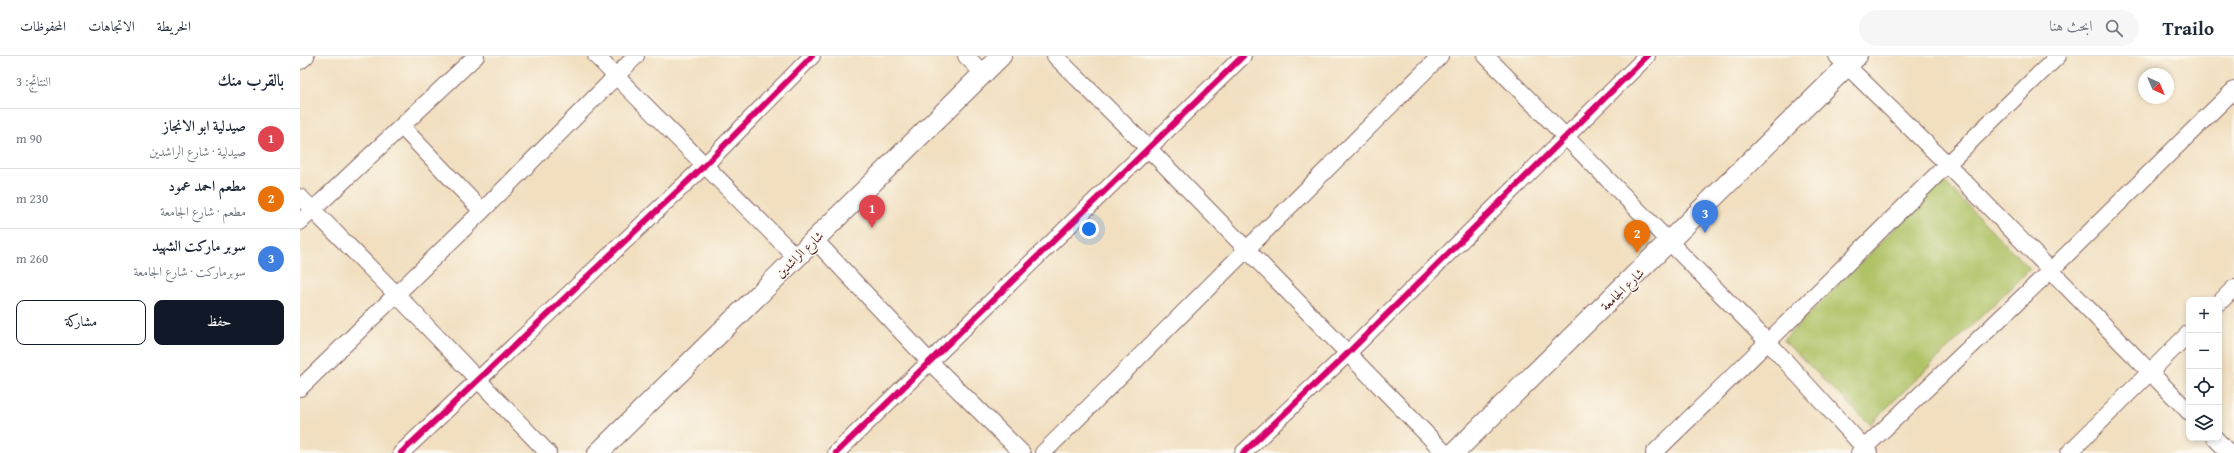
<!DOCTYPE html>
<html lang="ar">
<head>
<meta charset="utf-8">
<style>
  body { margin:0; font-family:"Gentium Book Plus",Amiri,serif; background:#f6f6f7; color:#1f2937; direction:rtl }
  .controls { position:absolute; right:12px; bottom:12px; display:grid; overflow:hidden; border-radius:8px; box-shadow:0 2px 6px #0003 }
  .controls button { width:36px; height:36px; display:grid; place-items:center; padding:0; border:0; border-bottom:1px solid #e0e1e3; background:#fff; color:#1f2937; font:20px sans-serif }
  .compass { position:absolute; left:1838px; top:12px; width:36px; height:36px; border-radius:50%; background:#fff; box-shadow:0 2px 6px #0003; rotate:136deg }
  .you { position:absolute; left:789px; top:173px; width:14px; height:14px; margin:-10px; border:3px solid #fff; border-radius:50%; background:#1a73e8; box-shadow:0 0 0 6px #1a73e833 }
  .badge { display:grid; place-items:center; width:26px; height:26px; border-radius:50%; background:#111827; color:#fff; font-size:13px; font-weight:700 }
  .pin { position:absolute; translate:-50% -33px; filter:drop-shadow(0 1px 2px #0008) }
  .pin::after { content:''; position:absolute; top:21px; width:14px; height:12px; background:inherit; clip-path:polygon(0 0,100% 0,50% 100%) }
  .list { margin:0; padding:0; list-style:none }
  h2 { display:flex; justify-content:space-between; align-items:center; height:52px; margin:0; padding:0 16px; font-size:17px }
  h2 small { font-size:13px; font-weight:400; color:#747a83 }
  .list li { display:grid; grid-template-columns:26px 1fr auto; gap:12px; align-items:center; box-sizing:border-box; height:60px; padding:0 16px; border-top:1px solid #e0e1e3 }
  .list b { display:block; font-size:15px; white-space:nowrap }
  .list p { margin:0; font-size:13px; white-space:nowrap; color:#747a83 }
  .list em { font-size:13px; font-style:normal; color:#747a83 }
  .actions { display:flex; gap:8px; padding:12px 16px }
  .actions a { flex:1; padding:9px 0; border:1px solid #111827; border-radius:8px; text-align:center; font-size:14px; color:#111827 }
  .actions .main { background:#111827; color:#fff }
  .icon { flex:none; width:22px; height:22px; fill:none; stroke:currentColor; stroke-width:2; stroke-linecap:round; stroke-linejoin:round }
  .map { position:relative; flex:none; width:1934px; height:397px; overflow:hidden; direction:ltr }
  header { display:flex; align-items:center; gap:24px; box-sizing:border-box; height:56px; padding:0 20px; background:#fff; border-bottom:1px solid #e0e1e3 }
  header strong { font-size:19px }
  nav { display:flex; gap:22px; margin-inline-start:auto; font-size:14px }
  .search { width:280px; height:36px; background:#f6f6f7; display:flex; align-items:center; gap:10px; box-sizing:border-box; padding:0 14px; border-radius:22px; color:#747a83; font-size:15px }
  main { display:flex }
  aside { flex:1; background:#fff }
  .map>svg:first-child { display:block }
  .green { fill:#afc266; stroke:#7c7048 }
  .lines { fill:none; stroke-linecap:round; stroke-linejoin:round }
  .minor-casing { stroke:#84625f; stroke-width:18 }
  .tertiary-casing { stroke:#84625f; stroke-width:22 }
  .minor { stroke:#fff; stroke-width:16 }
  .tertiary { stroke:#fff; stroke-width:20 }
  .cycleway-casing { stroke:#fbf7ec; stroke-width:8 }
  .cycleway { stroke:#d6006c; stroke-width:6 }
  .labels { text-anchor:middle; stroke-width:3; stroke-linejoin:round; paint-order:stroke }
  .street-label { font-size:13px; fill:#4a1f2b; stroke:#fbf7ec }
</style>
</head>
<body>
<header>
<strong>Trailo</strong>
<div class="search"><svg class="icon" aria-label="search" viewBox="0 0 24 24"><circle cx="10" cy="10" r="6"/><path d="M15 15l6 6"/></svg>ابحث هنا</div>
<nav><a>الخريطة</a><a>الاتجاهات</a><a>المحفوظات</a></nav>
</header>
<main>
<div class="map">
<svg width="1934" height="397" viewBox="0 0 1934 397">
  <rect width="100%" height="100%" fill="#fbf7ec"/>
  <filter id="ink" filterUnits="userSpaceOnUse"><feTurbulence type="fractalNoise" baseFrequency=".025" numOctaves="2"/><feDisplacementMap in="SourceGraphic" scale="8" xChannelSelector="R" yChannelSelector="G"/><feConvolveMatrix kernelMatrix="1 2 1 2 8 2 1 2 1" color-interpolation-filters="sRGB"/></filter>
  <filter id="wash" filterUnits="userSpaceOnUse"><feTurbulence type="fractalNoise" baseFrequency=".012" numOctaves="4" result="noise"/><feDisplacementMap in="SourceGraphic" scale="16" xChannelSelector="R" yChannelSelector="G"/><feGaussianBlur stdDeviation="0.9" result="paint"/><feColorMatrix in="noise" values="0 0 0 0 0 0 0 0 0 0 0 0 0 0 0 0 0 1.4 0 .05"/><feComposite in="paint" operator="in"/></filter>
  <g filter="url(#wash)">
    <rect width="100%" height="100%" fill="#f1dfc0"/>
    <!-- green -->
    <path class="green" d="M1643,124l87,89 -160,155 -87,-84z"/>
  </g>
  <g filter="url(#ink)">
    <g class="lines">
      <defs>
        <path id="minor" d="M296,0l200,201
          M666,0l17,17
          M755,0l93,92 297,305
          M1186,0l282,286 101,111
          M1537,0l109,107 243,249
          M0,5l6,-5
          M102,71l80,84
          M0,141l97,98 151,158
          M0,166l176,-166
          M514,183l115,122 93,92
          M1919,247l15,-15
          M0,332l182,-177 154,-155
          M1915,382l14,15
          M101,397l303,-287 108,-110
          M536,397l407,-397
          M743,397l397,-397
          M943,397l104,-99 300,-298
          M1354,397c136,-131 268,-266 404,-397
          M1559,397l191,-182 184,-181
          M1769,397l120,-120"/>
        <path id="tertiary" d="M298,397l403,-397
          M1154,397l403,-397"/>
      </defs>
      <!-- minor casing -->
      <use href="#minor" class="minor-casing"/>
      <!-- tertiary casing -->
      <use href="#tertiary" class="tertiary-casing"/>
      <!-- minor -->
      <use href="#minor" class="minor"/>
      <!-- tertiary -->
      <use href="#tertiary" class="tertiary"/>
      <defs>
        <path id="cycleway" d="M101,397l303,-287 108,-110
          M536,397l407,-397
          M943,397l104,-99 300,-298"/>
      </defs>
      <!-- cycleway casing -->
      <use href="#cycleway" class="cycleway-casing"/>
      <!-- cycleway -->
      <use href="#cycleway" class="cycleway"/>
    </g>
  </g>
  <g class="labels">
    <!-- street labels -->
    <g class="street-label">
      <text transform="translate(499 198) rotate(-44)" y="5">شارع الراشدين</text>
      <text transform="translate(1322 233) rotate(-44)" y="5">شارع الجامعة</text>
    </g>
  </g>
</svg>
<div class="controls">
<button>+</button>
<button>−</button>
<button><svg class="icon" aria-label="locate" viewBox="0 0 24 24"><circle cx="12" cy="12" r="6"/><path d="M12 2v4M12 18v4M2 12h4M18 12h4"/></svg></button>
<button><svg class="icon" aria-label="layers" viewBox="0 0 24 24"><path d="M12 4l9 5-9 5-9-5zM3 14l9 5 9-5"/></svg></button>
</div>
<svg class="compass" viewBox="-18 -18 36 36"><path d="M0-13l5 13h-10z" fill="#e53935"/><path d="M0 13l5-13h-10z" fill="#747a83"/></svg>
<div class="you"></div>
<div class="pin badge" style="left:572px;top:172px;background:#e0444e">1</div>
<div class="pin badge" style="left:1337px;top:197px;background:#e8710a">2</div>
<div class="pin badge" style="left:1405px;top:177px;background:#3f7fe0">3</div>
</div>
<aside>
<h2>بالقرب منك<small>النتائج: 3</small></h2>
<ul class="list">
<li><span class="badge" style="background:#e0444e">1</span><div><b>صيدلية ابو الانجاز</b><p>صيدلية · شارع الراشدين</p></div><em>90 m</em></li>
<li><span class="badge" style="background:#e8710a">2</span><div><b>مطعم احمد عمود</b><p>مطعم · شارع الجامعة</p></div><em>230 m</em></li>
<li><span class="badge" style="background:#3f7fe0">3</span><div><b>سوبر ماركت الشهيد</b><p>سوبرماركت · شارع الجامعة</p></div><em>260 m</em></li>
</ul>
<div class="actions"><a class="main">حفظ</a><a>مشاركة</a></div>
</aside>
</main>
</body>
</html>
